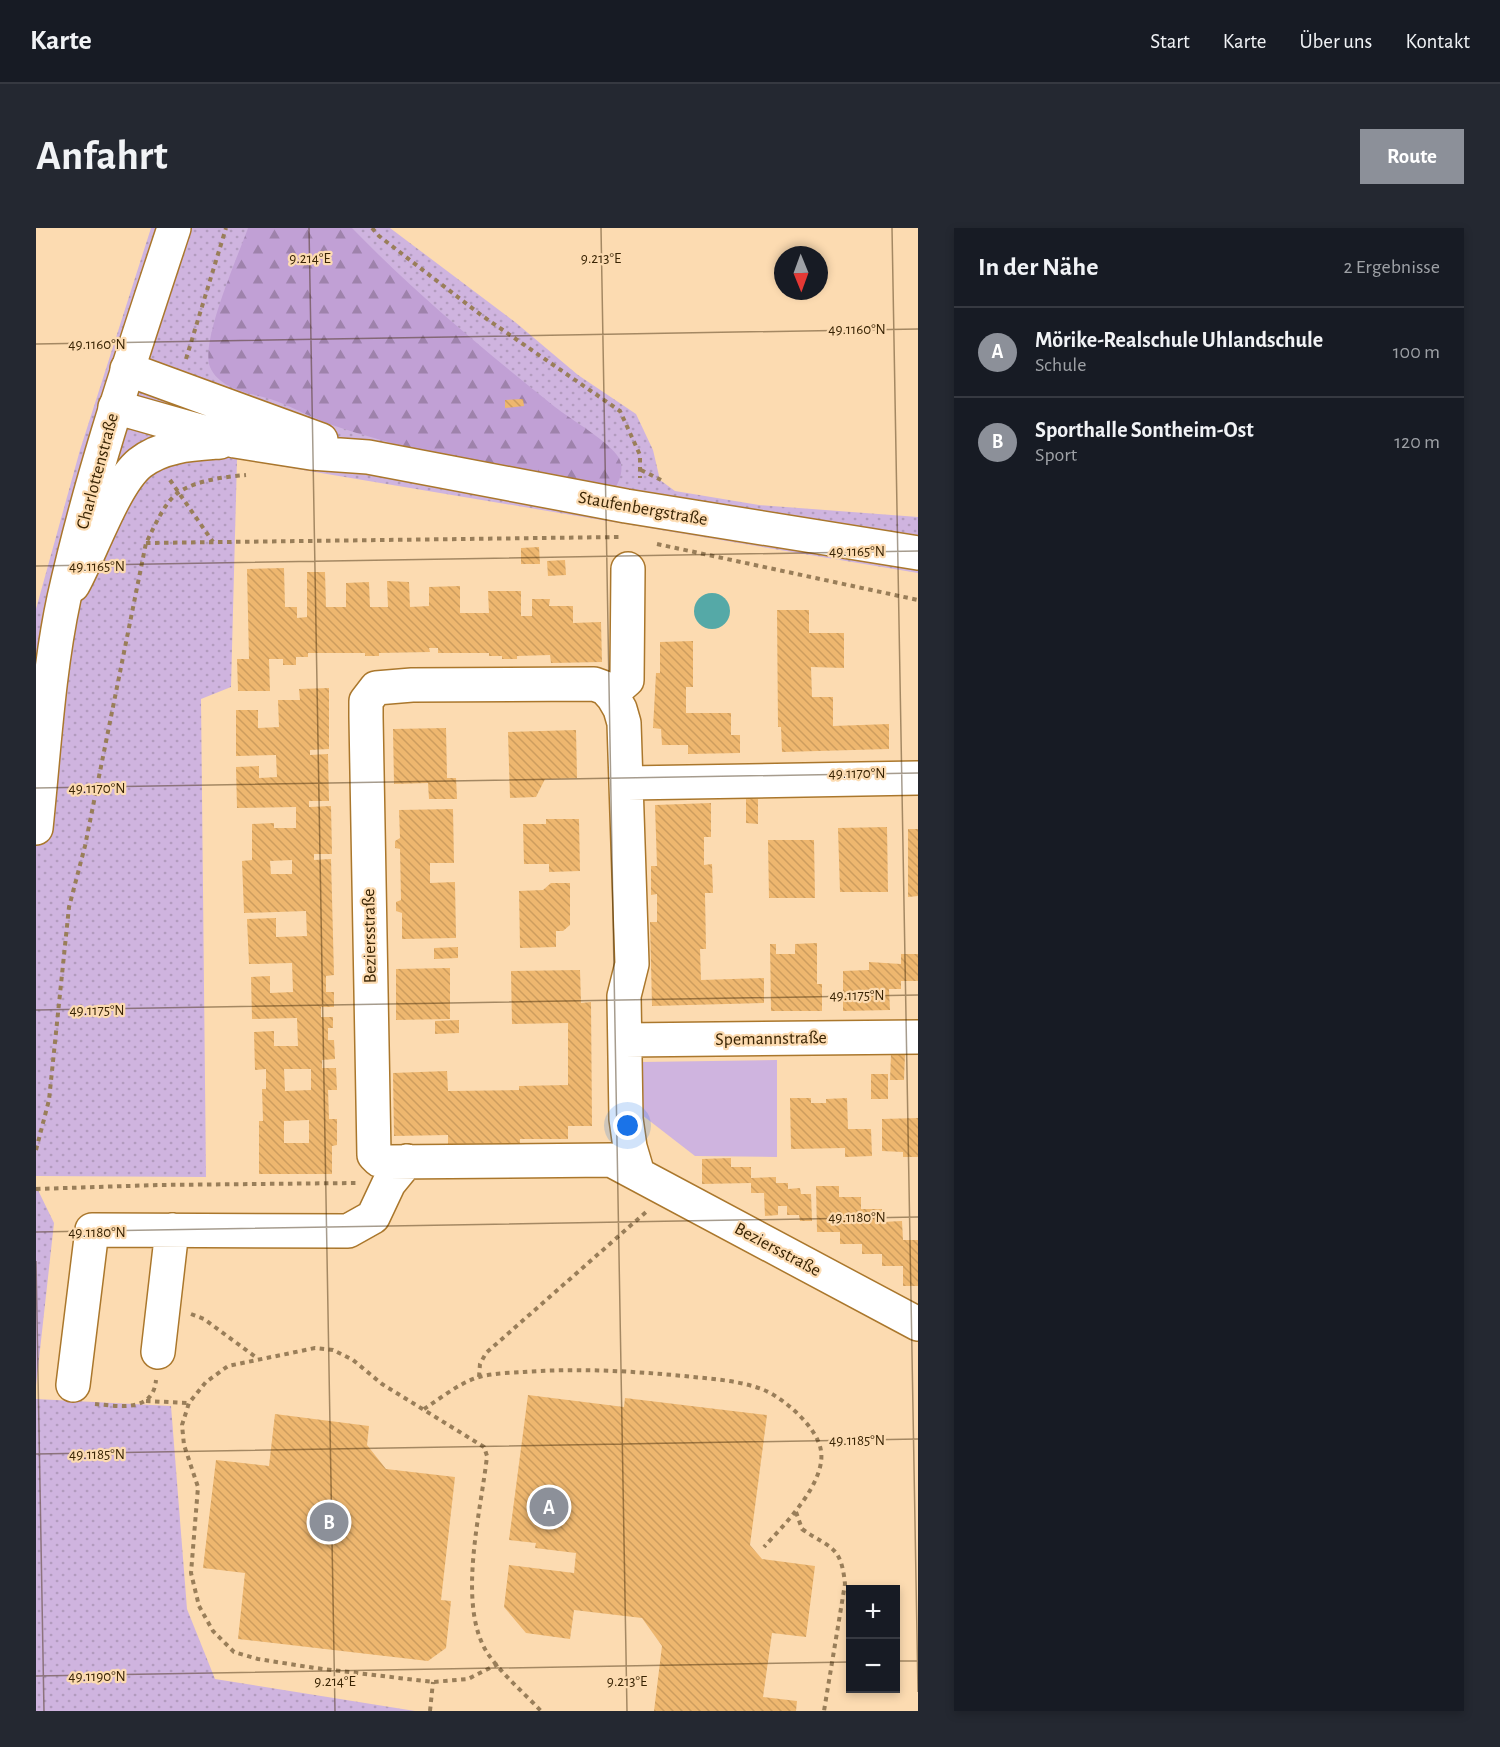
<!DOCTYPE html>
<html lang="de">
<head>
<meta charset="utf-8">
<style>
  body { margin:0; font-family:"Alegreya Sans",sans-serif; background:#242831; color:#f1f3f6 }
  .controls { position:absolute; right:18px; bottom:18px; display:grid; overflow:hidden; border-radius:0px; box-shadow:0 3px 9px #0003 }
  .controls button { width:54px; height:54px; display:grid; place-items:center; padding:0; border:0; border-bottom:2px solid #363941; background:#171b24; color:#f1f3f6; font:30px sans-serif }
  .compass { position:absolute; left:738px; top:18px; width:54px; height:54px; border-radius:50%; background:#171b24; box-shadow:0 3px 9px #0003; rotate:179deg }
  .you { position:absolute; left:592px; top:898px; width:21px; height:21px; margin:-15px; border:4px solid #fff; border-radius:50%; background:#1a73e8; box-shadow:0 0 0 9px #1a73e833 }
  .badge { display:grid; place-items:center; width:39px; height:39px; border-radius:50%; background:#8c9099; color:#fff; font-size:20px; font-weight:700 }
  .pin { position:absolute; translate:-50% -50%; border:3px solid #fff; box-shadow:0 2px 6px #0006 }
  .list { margin:0; padding:0; list-style:none }
  h2 { display:flex; justify-content:space-between; align-items:center; height:78px; margin:0; padding:0 24px; font-size:26px }
  h2 small { font-size:20px; font-weight:400; color:#9ea1a6 }
  .list li { display:grid; grid-template-columns:39px 1fr auto; gap:18px; align-items:center; box-sizing:border-box; height:90px; padding:0 24px; border-top:2px solid #363941 }
  .list b { display:block; font-size:22px; white-space:nowrap }
  .list p { margin:0; font-size:20px; white-space:nowrap; color:#9ea1a6 }
  .list em { font-size:20px; font-style:normal; color:#9ea1a6 }
  .map { position:relative; flex:none; width:882px; height:1483px; overflow:hidden; border-radius:0px }
  header { display:flex; align-items:center; gap:36px; box-sizing:border-box; height:84px; padding:0 30px; background:#171b24; border-bottom:2px solid #363941 }
  header strong { font-size:28px }
  nav { display:flex; gap:33px; margin-inline-start:auto; font-size:21px }
  .intro { display:flex; align-items:center; justify-content:space-between; box-sizing:border-box; height:144px; padding:0 36px }
  h1 { margin:0; font-size:42px }
  .button { padding:15px 27px; border-radius:0px; background:#8c9099; color:#fff; font-size:21px; font-weight:700 }
  main { display:flex; gap:36px; padding:0 36px }
  aside { flex:1; background:#171b24; border-radius:0px; box-shadow:0 3px 9px #0003 }
  .map>svg:first-child { display:block }
  .grass { fill:url(#grass-dots) }
  .forest { fill:url(#forest-firs) }
  .park { fill:#cfb4df }
  .water { fill:#55a9a7 }
  .building { fill:url(#building-back-hatch); fill-rule:evenodd }
  .lines { fill:none; stroke-linecap:round; stroke-linejoin:round }
  .minor-casing { stroke:#aa772c; stroke-width:36 }
  .major-casing { stroke:#aa772c; stroke-width:36 }
  .path { stroke:#997e59; stroke-width:4; stroke-dasharray:4.5 4.5; stroke-linecap:butt }
  .minor { stroke:#fff; stroke-width:33 }
  .major { stroke:#fff; stroke-width:33 }
  .ticks { fill:none; stroke:#392404; stroke-width:1.5; stroke-opacity:0.45 }
  .labels { text-anchor:middle; stroke-width:4.5; stroke-linejoin:round; paint-order:stroke }
  .street-label { font-size:18px; fill:#392404; stroke:#fcdbb1 }
  .ticks-label { font-size:15px; text-anchor:middle; fill:#392404; stroke:#fcdbb1; stroke-width:4.5; stroke-linejoin:round; paint-order:stroke }
</style>
</head>
<body>
<header>
<strong>Karte</strong>
<nav><a>Start</a><a>Karte</a><a>Über uns</a><a>Kontakt</a></nav>
</header>
<div class="intro"><h1>Anfahrt</h1><a class="button">Route</a></div>
<main>
<div class="map">
<svg width="882" height="1483" viewBox="0 0 882 1483">
  <defs>
    <pattern id="grass-dots" width="8" height="8" patternUnits="userSpaceOnUse" patternTransform="scale(1.5)"><rect width="8" height="8" fill="#cfb4df"/><path d="M2 2h.1M6 6h.1" fill="none" stroke="#b29bbe" stroke-width="1.8" stroke-linecap="round"/></pattern>
    <pattern id="forest-firs" width="22" height="20" patternUnits="userSpaceOnUse" patternTransform="scale(1.5)"><rect width="22" height="20" fill="#c1a0d5"/><path d="M5 1l3.5 6h-7zM16 11l3.5 6h-7z" fill="#9e82ab"/></pattern>
    <pattern id="building-back-hatch" width="6" height="6" patternUnits="userSpaceOnUse" patternTransform="scale(1.5)"><rect width="6" height="6" fill="#eeb76f"/><path d="M-1 5l2 2M0 0l6 6M5-1l2 2" fill="none" stroke="#cd9d5e"/></pattern>
  </defs>
  <rect width="100%" height="100%" fill="#fcdbb1"/>
  <!-- grass -->
  <path class="grass" d="M115,0h239l125,94 63,53 58,39 17,36 7,30 15,11 84,14 159,12v56l-681,-114 -6,228 -30,12 5,478 -170,-1v-567l44,-159z
    M0,958l18,37 -18,163z
    M0,1171l135,7 16,203 28,70 200,32h-379z"/>
  <!-- forest -->
  <path class="forest" d="M212,0h104c63,65 132,122 203,179 15,12 55,35 64,51 6,12 0,24 -6,34 -93,-18 -187,-36 -278,-66 -20,-7 -39,-17 -59,-25 -21,-8 -55,-9 -66,-34 -10,-25 28,-111 38,-139z"/>
  <!-- park -->
  <path class="park" d="M741,832v97l-82,-1 -53,-41v-53z"/>
  <!-- water -->
  <path class="water" d="M658 383a18 18 0 1 1 36 0a18 18 0 1 1-36 0Z"/>
  <!-- building -->
  <path class="building" d="M487,171l1,7 -19,2v-8z
    M503,319l1,17h-19v-16z
    M529,332l1,15 -18,1 -1,-15z
    M248,340l1,39h12v11l10,-1v-45h18l1,35h20v-24l23,-1 1,25h18l-1,-26 22,1 1,25 19,-1v-19l31,-1v27h29l-1,-22h33v25h11v-17h18l-1,7h24v17l28,-1 1,40 -51,1 -1,-8 -33,1v3h-15v-3h-13v-3h-51v-5h-9l1,4 -51,1v3h-14v-3h-57v4h-12v8h-13v-6h-14l1,32h-32l-1,-32h12l-2,-90z
    M741,382h32v23h35v35l-33,-1 1,30h21v29l56,-2v25l-107,3 -1,-25h-3z
    M657,413v46h-7v26h45v22h9v18l-52,1v-9h-26l-1,-16 -8,-1 3,-55h4v-31z
    M293,460v61l-19,1v5l18,-1 1,47h-20v6l22,-1 1,48h-18v6l17,-1 3,116 -8,1v16h8v15h-13v10h12v11h-5v12h6l1,19 -13,1v8h14l1,22h-9l1,29h8v26l-5,1v28h-73v-53h4l-1,-32h4v-20l-11,1 -1,-38 20,-1v15h24l-1,-28 -45,1 -1,-42 19,-1v17l23,-1 -1,-29 -43,1 -2,-45 29,-1v19l31,-1 -1,-25 -62,2 -2,-52 10,-1v-36l22,-1v5h22v-21l-59,1 -1,-41 23,-1v12l18,-1 -1,-22 -40,1v-46h22v18l21,-1 -1,-27h22l-1,-11zM256,632v14h-21l-1,-13zM248,841h27v21l-26,1zM273,892v23h-25v-22z
    M410,500l1,50h9l1,21h-28l-1,-16 -34,1 -1,-55z
    M540,502l1,48 -32,1 -9,18 -26,1 -2,-66z
    M710,571h12v25l-12,-1z
    M675,575v34h-7v28l8,-1 1,29h-8l1,56h-6l1,31 63,-2v25l-112,3 -2,-84h7v-28l-6,1v-29h6l-2,-61z
    M417,581l1,54h-24v20l25,-1 1,56 -54,1v-26l-6,-2v-9l5,-2 -1,-51 -5,-1v-7l5,-3 -1,-28z
    M510,591h33l1,52 -31,1v-8h-25l-1,-40h23z
    M851,599l1,65h-48l-2,-64z
    M872,601h10v67l-10,1z
    M732,612h46l1,58h-46z
    M515,655h19v42l-7,6h-7v16l-36,1 -1,-57 24,-1z
    M781,715v41h5v27h-51l-1,-67h6v10h19v-10z
    M422,719v11l-24,1v-11z
    M865,726h17v27h-17v8h-12l1,21 -47,1v-40l26,-1v-8l32,2z
    M414,740v51l-54,1v-51z
    M544,742l1,33 10,-1 1,124h-24v13h-48v4l-72,1v-9l-54,1 -1,-63 54,-2 1,20 71,-1v-4l49,-1v-62l-56,1 -1,-53z
    M423,792v13l-24,1v-13z
    M855,826h14l-1,26h-14z
    M835,846h17v25h-17z
    M754,870h21v5h15v-4l21,-1 1,31h23l1,27 -27,1v-9l-54,1z
    M882,890v39h-15v-5l-21,-1v-32z
    M695,930v9h20v11l25,-1v6h12v6l12,-1 1,6h10l1,27h-12l-1,-6h-12v-9h-9v9l-13,1 -1,-23h-13v-10l-49,1v-25z
    M780,958h23v11h22v12h21v13l20,-1 1,19h15v46h-15v-20h-21v-12h-20v-10h-22v-12h-23z
    M492,1167l96,12 1,-9 142,17 -17,130 12,14 53,7 -9,71 -34,-4 -9,64 34,4 -1,10h-142l8,-65 -20,-28 -68,-8 -4,29 -44,-6 -22,-26 5,-42 65,8 2,-20 -41,-5 1,-5 -27,-3z
    M239,1186l94,12 -2,19 19,24 69,8 -14,123 10,1 -5,47 -18,13 -190,-22 7,-66 -42,-5 13,-108 53,6z"/>
  <g class="lines">
    <defs>
      <path id="minor" d="M91,141l194,71
        M79,179l120,34 76,12 57,4 258,49 292,47
        M37,357c18,-32 41,-101 67,-122 23,-18 53,-19 80,-21
        M575,466l16,-14 1,-111
        M592,555l290,-5
        M589,812l293,-3
        M602,946l-8,-27 -4,-28 -2,-123 8,-32 -8,-241 -4,-14 -7,-12 -8,-9 -11,-4 -182,1 -36,3 -10,13v16l8,438 5,5 10,2 222,-2 307,164
        M122,1124l14,-122
        M37,1157l19,-155 256,1 25,-14 16,-34 18,-22"/>
      <path id="major" d="M0,600c8,-76 12,-155 28,-230 28,-126 70,-248 110,-370"/>
    </defs>
    <!-- minor casing -->
    <use href="#minor" class="minor-casing"/>
    <!-- major casing -->
    <use href="#major" class="major-casing"/>
    <!-- path -->
    <path class="path" d="M336,0l7,8 102,79 139,96 20,44v23
      M150,131l40,-131
      M605,242l20,10
      M134,252l43,62
      M110,315l474,-6
      M621,316l261,56
      M0,922l13,-50 20,-193 16,-61 61,-303c8,-15 18,-41 33,-51 19,-12 45,-15 67,-17
      M0,961l121,-4 199,-2
      M155,1086l13,5 53,39
      M443,1149l1,-13 6,-11 160,-141
      M110,1173l43,2
      M59,1176c24,2 58,9 61,-24
      M388,1181c17,-11 35,-26 55,-32 14,-4 31,-4 45,-5 54,-4 106,-1 160,4 27,3 55,4 80,14 21,9 54,38 57,61 5,32 -37,74 -57,96
      M760,1284l6,17c28,20 39,15 43,55l-21,127
      M462,1436l-30,15 -35,3 -118,-14 -57,-9 -24,-7 -21,-21 -14,-25 -8,-33 7,-86 -14,-42 -2,-20 7,-22 17,-21 22,-16 87,-18 18,2 20,10 29,24 102,63 3,9c-6,56 -31,150 1,198 14,20 36,39 53,57
      M394,1483l3,-29"/>
    <!-- minor -->
    <use href="#minor" class="minor"/>
    <!-- major -->
    <use href="#major" class="major"/>
  </g>
  <!-- ticks -->
  <path class="ticks" d="M273,0l26,1483M565,0l26,1483M856,0l26,1464M0,116l882,-15M0,338l882,-15M0,560l882,-15M0,782l882,-15M0,1004l882,-15M0,1033l8,450M0,1226l882,-15M860,1433h22M0,1448l814,-14"/>
  <g class="labels">
    <!-- street labels -->
    <g class="street-label">
      <text transform="translate(61 243) rotate(-75)" y="6">Charlottenstraße</text>
      <text transform="translate(607 280) rotate(10)" y="6">Staufenbergstraße</text>
      <text transform="translate(333 708) rotate(-91)" y="6">Beziersstraße</text>
      <text transform="translate(735 810) rotate(-1)" y="6">Spemannstraße</text>
      <text transform="translate(742 1021) rotate(28)" y="6">Beziersstraße</text>
    </g>
  </g>
  <g class="ticks-label">
    <text x="274" y="35">9.214°E</text>
    <text x="565" y="35">9.213°E</text>
    <text x="821" y="106">49.1160°N</text>
    <text x="61" y="121">49.1160°N</text>
    <text x="821" y="328">49.1165°N</text>
    <text x="61" y="343">49.1165°N</text>
    <text x="821" y="550">49.1170°N</text>
    <text x="61" y="565">49.1170°N</text>
    <text x="821" y="772">49.1175°N</text>
    <text x="61" y="787">49.1175°N</text>
    <text x="821" y="994">49.1180°N</text>
    <text x="61" y="1009">49.1180°N</text>
    <text x="821" y="1217">49.1185°N</text>
    <text x="61" y="1231">49.1185°N</text>
    <text x="61" y="1453">49.1190°N</text>
    <text x="299" y="1458">9.214°E</text>
    <text x="591" y="1458">9.213°E</text>
  </g>
</svg>
<div class="controls">
<button>+</button>
<button>−</button>
</div>
<svg class="compass" viewBox="-18 -18 36 36"><path d="M0-13l5 13h-10z" fill="#e53935"/><path d="M0 13l5-13h-10z" fill="#9ea1a6"/></svg>
<div class="you"></div>
<div class="pin badge" style="left:513px;top:1279px">A</div>
<div class="pin badge" style="left:293px;top:1294px">B</div>
</div>
<aside>
<h2>In der Nähe<small>2 Ergebnisse</small></h2>
<ul class="list">
<li><span class="badge">A</span><div><b>Mörike-Realschule Uhlandschule</b><p>Schule</p></div><em>100 m</em></li>
<li><span class="badge">B</span><div><b>Sporthalle Sontheim-Ost</b><p>Sport</p></div><em>120 m</em></li>
</ul>
</aside>
</main>
</body>
</html>
